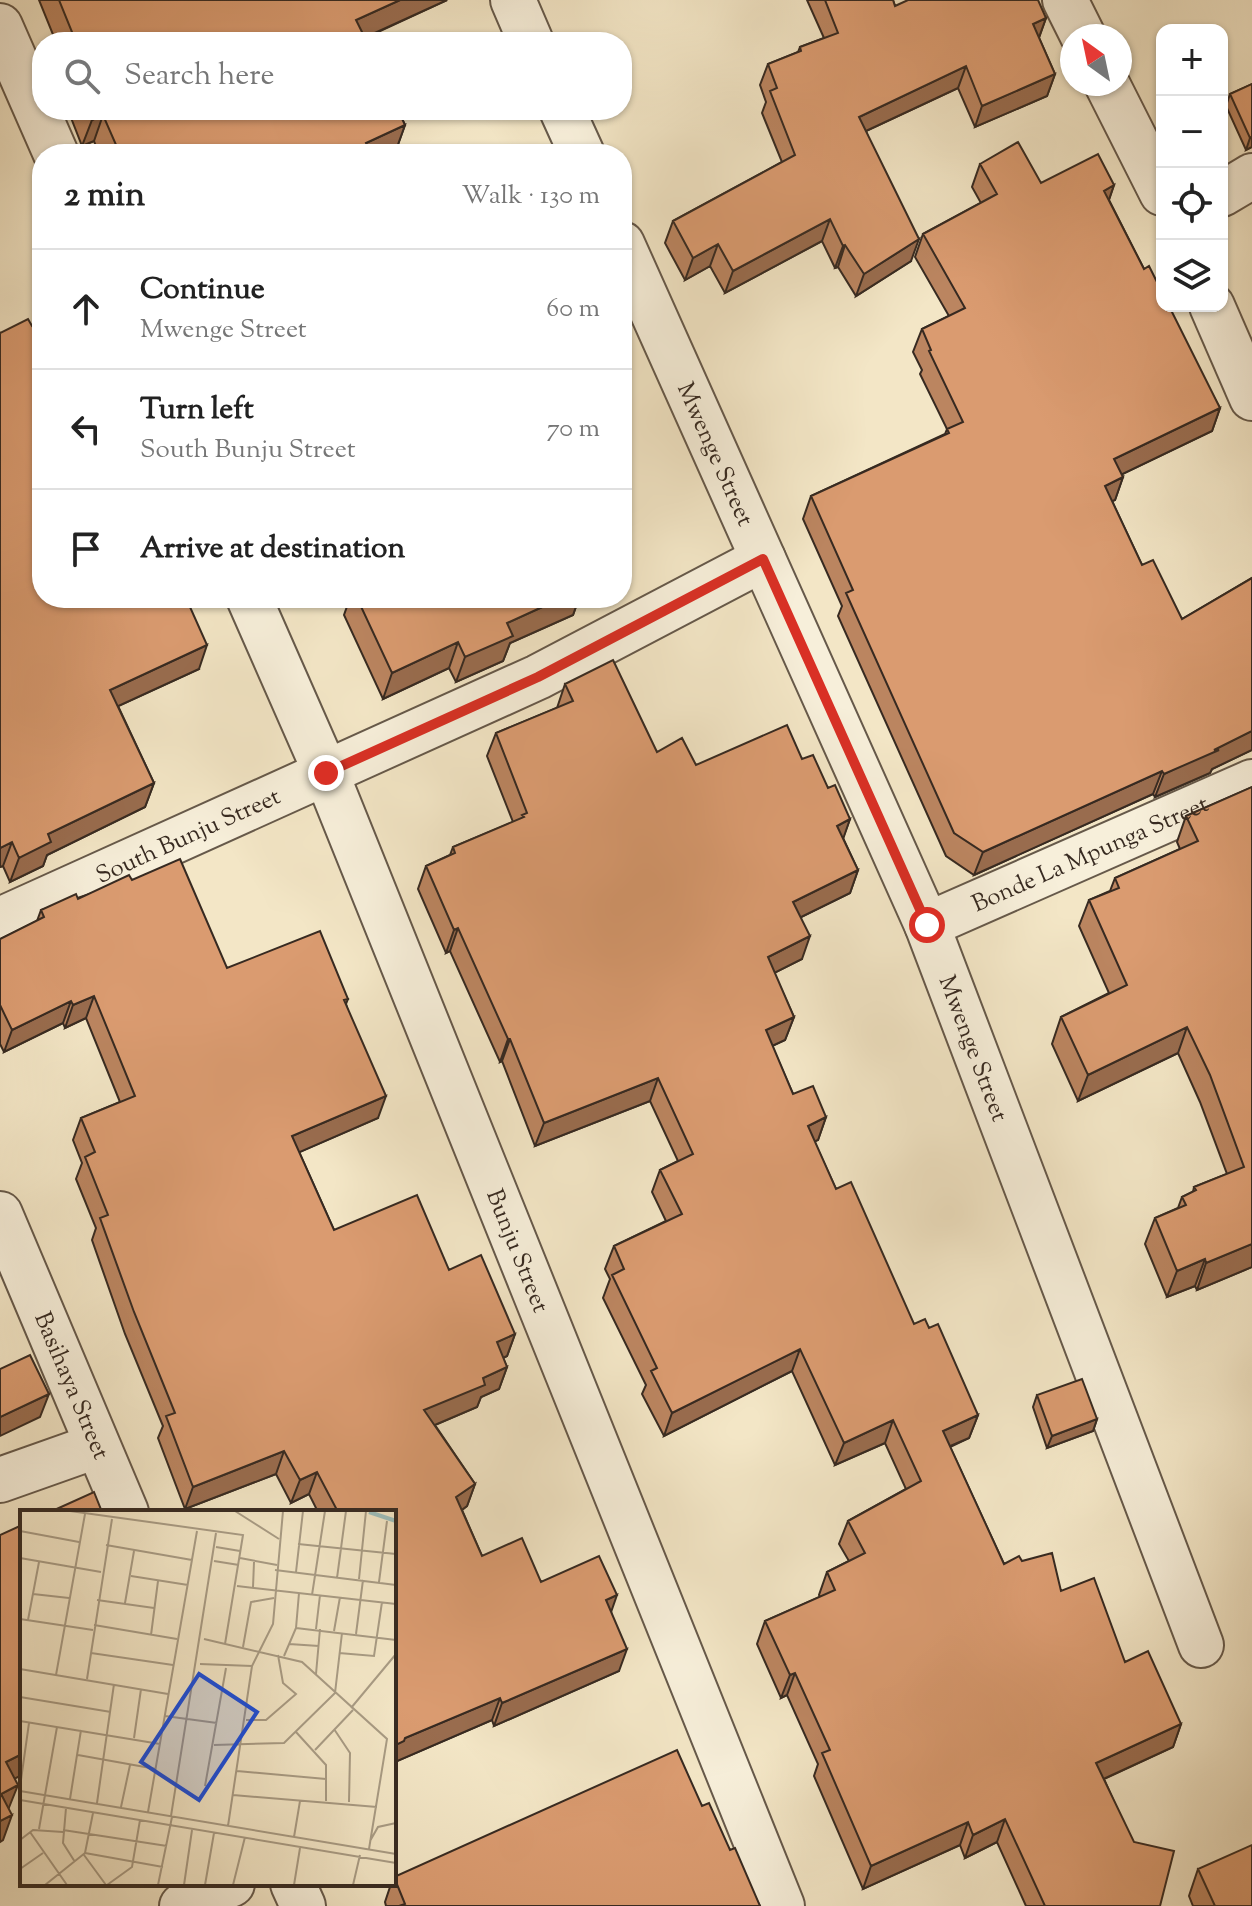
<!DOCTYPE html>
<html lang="en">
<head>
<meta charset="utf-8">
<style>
  body { margin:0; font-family:"Sorts Mill Goudy",serif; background:#f6f6f6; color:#222 }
  .controls { position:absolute; right:24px; top:24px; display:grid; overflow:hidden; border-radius:16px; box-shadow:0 2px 6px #0004 }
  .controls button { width:72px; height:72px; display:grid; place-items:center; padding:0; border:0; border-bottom:2px solid #e0e0e0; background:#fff; color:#222; font:40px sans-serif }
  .compass { position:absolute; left:1060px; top:24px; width:72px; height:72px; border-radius:50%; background:#fff; box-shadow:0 2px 6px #0004; rotate:327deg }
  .stop { position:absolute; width:24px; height:24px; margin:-18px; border:6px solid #d93025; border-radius:50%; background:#fff }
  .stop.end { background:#d93025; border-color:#fff; box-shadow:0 2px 8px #0008 }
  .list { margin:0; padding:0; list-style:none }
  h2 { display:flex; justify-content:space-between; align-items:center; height:104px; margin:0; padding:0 32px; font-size:34px }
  h2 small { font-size:26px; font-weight:400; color:#767676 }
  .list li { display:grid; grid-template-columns:52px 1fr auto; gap:24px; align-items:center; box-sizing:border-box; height:120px; padding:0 32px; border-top:2px solid #e0e0e0 }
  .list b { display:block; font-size:30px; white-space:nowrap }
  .list p { margin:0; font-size:26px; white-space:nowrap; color:#767676 }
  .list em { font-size:26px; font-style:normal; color:#767676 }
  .icon { flex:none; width:44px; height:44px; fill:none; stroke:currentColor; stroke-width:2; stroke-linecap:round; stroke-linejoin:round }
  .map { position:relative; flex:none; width:1252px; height:1906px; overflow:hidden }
  .search { position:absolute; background:#fff; box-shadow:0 2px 6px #0004; left:32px; top:32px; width:600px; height:88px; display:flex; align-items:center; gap:20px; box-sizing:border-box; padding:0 28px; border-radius:32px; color:#767676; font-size:30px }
  .panel { position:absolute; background:#fff; box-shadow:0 2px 6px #0004; left:32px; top:144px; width:600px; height:464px; border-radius:32px }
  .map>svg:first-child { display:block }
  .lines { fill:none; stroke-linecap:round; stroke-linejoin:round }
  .minor-casing { stroke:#66594a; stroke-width:48 }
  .minor { stroke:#f7efda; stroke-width:44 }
  .wall { fill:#bb8560; stroke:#372a21; stroke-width:2 }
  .shaded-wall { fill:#996c4e; stroke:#372a21; stroke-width:2 }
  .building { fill:#da9b70; stroke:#372a21; stroke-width:2 }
  .route { stroke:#d93025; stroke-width:10 }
  .labels { text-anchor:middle; stroke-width:6; stroke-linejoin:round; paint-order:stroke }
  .street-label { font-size:24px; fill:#372a21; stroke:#f7efda }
  .inset-river { fill:none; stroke:#9dbebb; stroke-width:4 }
  .inset-road { fill:none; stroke:#a89b84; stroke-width:2 }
  .view { fill:#1d4ed8; fill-opacity:0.15; stroke:#1d4ed8; stroke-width:4 }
  .inset-edge { fill:none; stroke:#372a21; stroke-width:4 }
</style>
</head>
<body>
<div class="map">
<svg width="1252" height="1906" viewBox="0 0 1252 1906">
  <rect width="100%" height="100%" fill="#f3e6c6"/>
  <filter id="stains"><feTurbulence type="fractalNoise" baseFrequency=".0025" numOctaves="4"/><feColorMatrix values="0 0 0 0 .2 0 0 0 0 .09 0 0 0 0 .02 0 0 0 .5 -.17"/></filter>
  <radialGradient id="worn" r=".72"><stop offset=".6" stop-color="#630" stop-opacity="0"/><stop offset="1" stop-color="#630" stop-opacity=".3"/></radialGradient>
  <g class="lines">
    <defs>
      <g id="minor">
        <path d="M513,0l18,42"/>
        <path d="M1065,0l18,36"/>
        <path d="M0,26l56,128"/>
        <path d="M1107,84l55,109"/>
        <path d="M562,110l20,44"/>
        <path d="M1222,194l30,-18"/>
        <path id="s1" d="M622,244l305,681 274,720"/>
        <path d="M1212,306l40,92"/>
        <path id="s2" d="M249,598l77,175 456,1133"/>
        <path id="s3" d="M0,920l538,-243 225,-118"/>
        <path id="s4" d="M927,925l325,-143"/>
        <path id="s5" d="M0,1214l126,298"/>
        <path d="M0,1480l96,-34"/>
        <path d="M293,1884l10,22"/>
        <path d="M182,1906l50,-22"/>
      </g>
    </defs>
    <!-- minor casing -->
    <use href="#minor" class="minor-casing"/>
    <!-- minor -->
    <use href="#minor" class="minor"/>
  </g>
  <!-- wall -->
  <path class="wall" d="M39,0h408l-82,38 2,4h-311z
    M807,0h86l2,6 151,12 -7,20 16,36 -8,22 -72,31 -17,-39 -92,43 45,130 -55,35 -18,-29 -3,1 -13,-27 -97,52 -15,-27 -25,14 -20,-37 8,-22 109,-59 -20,-49 4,-11 -6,-17 8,-21 30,-12 2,-5 24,-9z
    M1252,84v63l-6,3 -20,-44 4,-12z
    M68,110h330l7,15 -9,25 -8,4h-289l-5,-13 -12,5z
    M980,164l61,19 73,2 -5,15 35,69 76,139 -8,23 -90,43 1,3 -8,23 -3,1 30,64 40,54 70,-41v172l-40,19 -2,4 -55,24 -2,-3 -179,81 -28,-19 -108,-240 4,-10 -39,-87 8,-23 134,-62 2,-5 -27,-55 2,-4 -9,-18 9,-23 27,-13 -34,-59 8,-23 58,-31 -9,-16z
    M0,333l199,336 -81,37 36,77 -9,24 -98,48 -4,11 -33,16 -7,-16 -3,1z
    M350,598h229l-6,17 -63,28 -7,18 -47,21 -7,-14 -66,31 -39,-84z
    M565,684l92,68 39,13 106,-6 26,29 22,31 -7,19 15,32 -8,23 -49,24 1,42 -28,14 20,44 -9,23 -13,6 21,48 33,23 -8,23 -4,1 22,48 78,135 15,4 49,87 -9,23 -19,9 54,117 18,-3 39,30 120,133 -8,23 -69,32 56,127h-134l-29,-64 -32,16 -5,-13 -97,44 -49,-113 4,-12 -31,-69 -6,3 -24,-54 8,-23 55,-24 -1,-2 8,-23 22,-11 -10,-17 9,-23 58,-32 -21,-46 -50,22 -43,-94 -128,65 -22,-42 4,-9 -43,-87 7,-19 -5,-10 9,-23 52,-25 -14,-29 8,-22 18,-9 -28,-60 -115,45 -33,-85 -2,1 -50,-111 -4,2 -28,-64 8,-23 24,-11 3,-8 60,-25 -26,-66 9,-23 61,-25z
    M1252,787v480l-55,23 -2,-4 -28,11 -22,-53 10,-26 23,-10 4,-11 11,-5 1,-5 33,-13 -27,-72 -22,-49 -100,48 -26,-57 9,-27 48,-24 -30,-67 10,-26 21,-9 5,-13 65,-29 -3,-7 9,-26z
    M132,880l95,88 121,31 -2,5 32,114 -79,34 35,78 115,40 66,64 -8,22 -4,2 4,9 -8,22 -18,8 -4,10 -42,18 40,59 -8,22 -5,4 20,46 129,55 8,60 -125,55 -2,-6 -95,41 -1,3 -2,-252h-76l-9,-18 -18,9 -15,-29 -91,35 -27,-71 5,-12 -38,-92 -33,-94 4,-12 -20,-49 6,-16 -9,-23 8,-22 39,-16 -34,-84 -21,10 -2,-5 -59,29 -4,-8v-105l37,-18 4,-11z
    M1037,1395l60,24 -4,12 -46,17 -14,-41z
    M702,1806l28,44 30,56h-374l-1,-4 6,-18h3v-7z
    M1198,1869l54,37h-59l-4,-10z"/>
  <!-- shaded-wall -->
  <path class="shaded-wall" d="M400,0h47l-92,42 1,-22z
    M1046,18l-8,22 -5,-16z
    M966,66l-8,22 -107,50 8,-21z
    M1055,74l-8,22 -72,31 7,-21z
    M103,115l-9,26 -12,5 10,-26z
    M405,125l-9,25 -8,4h-26l4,-11z
    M1252,137v10l-6,3 4,-12z
    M1114,185l-8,23 -2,-17z
    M830,219l-8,22 -97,52 8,-22z
    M919,239l-8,22 -55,35 8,-22z
    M718,244l-8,22 -25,14 8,-22z
    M845,245l-7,22 -3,1 8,-22z
    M1220,408l-8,23 -106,51 8,-23z
    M1123,477l-8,23 -18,8 8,-22z
    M562,598h17l-6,17 -63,28 -7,18 -47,21 9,-25 42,-34z
    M458,642l-9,26 -66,31 9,-26z
    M207,645l-8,24 -98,45 9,-24z
    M1252,731v19l-40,19 -2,4 -55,24 9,-23z
    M1162,771l-9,23 -179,81 9,-23z
    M154,783l-9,24 -98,48 -4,11 -33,16 9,-24 29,-24z
    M850,819l-8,23 -5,-16z
    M12,842l-9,24 -3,1v-19z
    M858,870l-8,23 -65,32 8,-23z
    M458,928l-8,23 -4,2 8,-23z
    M810,936l-8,23 -42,21 8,-23z
    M94,996l-8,22 -21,10 8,-23z
    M71,1001l-8,22 -59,29 8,-22z
    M794,1017l-9,23 -28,13 9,-23z
    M1187,1027l-9,26 -100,48 10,-26z
    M508,1039h2l-8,22 -2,1z
    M658,1078l-8,23 -115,45 9,-23z
    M386,1096l-8,22 -94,41 8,-23z
    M826,1117l-8,23 -19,9 9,-23z
    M1252,1244v23l-55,23 9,-27z
    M1205,1259l-10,27 -28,11 10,-26z
    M515,1334l-8,22 -18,9 8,-23z
    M800,1349l-8,22 -128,65 8,-23z
    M507,1367l-8,22 -18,8 -4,10 -61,26 8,-23 59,-32z
    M49,1394l-9,23 -40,19v-19z
    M978,1415l-9,23 -35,15 9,-22z
    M1097,1419l-4,12 -46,17 5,-12z
    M893,1420l-8,23 -50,22 9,-22z
    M284,1451l-8,23 -91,35 8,-22z
    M317,1472l-8,22 -18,9 9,-23z
    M475,1484l-8,22 -19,14 8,-23z
    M617,1595l-8,23 -3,-18z
    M627,1649l-8,22 -125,55 8,-23z
    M795,1673l-8,22 -6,3 9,-23z
    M500,1698l-8,22 -95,41 -3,3v-18l11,-8z
    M1181,1724l-8,23 -85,39 8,-23z
    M22,1754v21l-22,11 6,-24z
    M18,1785l-10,25 -7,-16z
    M12,1815l-9,25 -3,2v-21z
    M1005,1819l-8,23 -32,16 8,-23z
    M968,1822l-8,23 -97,44 8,-23z"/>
  <!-- building -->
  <path class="building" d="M59,0h341l-44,20 11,22h-291z
    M825,0h68l2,6 13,-6h130l8,18 -13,6 22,50 -73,32 -16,-40 -107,51 60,122 -55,35 -19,-29 -2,1 -13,-27 -97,52 -15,-27 -25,14 -20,-37 122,-66 -25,-64 7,-3 -9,-24 33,-13 -1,-4 38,-14z
    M1252,84v53l-2,1 -20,-44z
    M87,110h311l7,15 -39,18 6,11h-252l-17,-39 -11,5z
    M1018,142l23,41 57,-29 16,31 -10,6 40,78 5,-3 13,26v14h7l51,102 -106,51 9,18 -18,9 37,79 11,-5 29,59 70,-41v153l-38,19h5l-55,24 -2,-3 -179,81 -29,-19 -108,-240 7,-3 -42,-94 138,-63 -2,-4 16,-7 -34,-71 2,-1 -9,-21 43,-21 -42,-74 74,-40 -17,-30z
    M28,319l4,7 10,-5v277h144l21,47 -97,45 44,93 -106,51 3,8 -32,16 -7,-16 -12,6v-515z
    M357,598h205l-55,25 6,13 -48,21 -7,-15 -66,31z
    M613,660l44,92 25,-14 14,27 91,-40 15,34 11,-4 15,33 7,-3 15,34 -13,7 21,44 -65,32 17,34 -42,21 26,60 -28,13 27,64 20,-8 13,31 -18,9 28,63 15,-7 63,142 11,-5 4,9 9,-4 40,91 -35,16 61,133 15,-8 3,5 30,-8 9,38 33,-13 31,84 23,-11 33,73 -85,39 38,79 40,9 -14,55h-115l-40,-87 -32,16 -5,-13 -97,44 -49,-113 8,-3 -35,-77 -5,2 -25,-54 70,-31 -8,-18 38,-19 -17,-32 73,-40 -28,-61 -49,23 -44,-94 -128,64 -21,-42 6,-3 -45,-93 12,-6 -10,-23 68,-32 -22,-44 33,-16 -35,-76 -114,45 -34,-84h-2l-50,-111 -4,2 -28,-64 29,-13 -2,-6 71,-30 -2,-2 5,-2 -31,-80 77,-32 -8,-17z
    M1252,787v457l-46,19 -1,-4 -28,12 -22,-53 31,-13 -4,-8 14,-7 -2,-3 50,-20 -34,-92 -23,-48 -99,48 -27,-58 66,-32 -38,-85 30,-12 -4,-10 83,-37 -12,-25z
    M180,859l47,109 93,-37 28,68 -4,1 42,96 -94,40 42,94 83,-35 32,75 32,-15 34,79 -18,8 10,25 -24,11 2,7 -61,25 51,74 -19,13 26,59 40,-18 19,44 58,-26 18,39 -11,5 21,49 -125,54 -2,-5 -95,40 -1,3 -10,5v-234h-56l-21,-40 -17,8 -16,-29 -91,36 -27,-71 9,-3 -41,-101 -34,-94 8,-3 -23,-58 10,-5 -14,-34 54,-22 -41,-100 -21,9 -2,-4 -59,29 -12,-25v-66l44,-22 -3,-7 35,-16 2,5 51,-24 3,5z
    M30,1355l19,39 -49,23v-48z
    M1082,1379l15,40 -45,17 -15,-41z
    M94,1492l8,20h-52z
    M22,1525v229l-16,8 12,23 -17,9 11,21 -12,6v-286z
    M677,1750l25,56 7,-3 21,47 5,-2 25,58h-361l6,-2 -11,-27z
    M1252,1845v61h-37l-17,-37z"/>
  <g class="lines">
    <!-- route -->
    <path class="route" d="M326,773l212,-96 225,-118 164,366"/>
  </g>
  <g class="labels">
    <!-- street labels -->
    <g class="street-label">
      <text dy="8" stroke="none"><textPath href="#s1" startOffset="230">Mwenge Street</textPath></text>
      <text dy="8" stroke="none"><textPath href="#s3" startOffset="206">South Bunju Street</textPath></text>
      <text dy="8" stroke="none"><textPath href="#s4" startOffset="178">Bonde La Mpunga Street</textPath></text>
      <text dy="8" stroke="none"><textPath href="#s1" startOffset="878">Mwenge Street</textPath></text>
      <text dy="8" stroke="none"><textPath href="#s2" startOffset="706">Bunju Street</textPath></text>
      <text dy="8" stroke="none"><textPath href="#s5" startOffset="186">Basihaya Street</textPath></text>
    </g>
  </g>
  <!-- overview -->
  <g transform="translate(20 1510)">
    <rect width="376" height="376" fill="#f3e6c6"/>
    <path class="inset-river" d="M349,2l27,9"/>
    <path class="inset-road" d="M50,1l173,24 -18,109M215,1l44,28M0,21l59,11M278,34l98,10M86,35l86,15M196,37l24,4M0,48l81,14M220,48l37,7M194,51l25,4M255,60l121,15M276,62l7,-61M111,66l57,9M317,68l9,-67M339,69l7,-68M359,72l8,-61M217,76l159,18M233,77l1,-25M13,84l36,4M292,85l13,-84M77,90l57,8M105,93l9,-52M0,109l73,11M8,110l11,-58M74,115l83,14M276,118l100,12M296,119l4,-34M314,121l6,-34M336,124l7,-54M131,125l7,-54M184,129l98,23 85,77 -18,110M269,134l30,2M223,137l8,-45 23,-4M71,143l82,12M319,143l35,3 8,-54M264,146l12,-28 3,-35M180,154l52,2M0,159l148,25M296,164l4,-45M36,165l29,-161M67,169l25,-160M0,187l91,15M331,198l45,-54M145,206l52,7M226,210h20l30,-26 -13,-11 -5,-28M0,211l140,23M314,219l16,24 -1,49M276,222l30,33v36M114,228l7,-49M194,235l70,-2 51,-50 7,-60M295,240l38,-40M58,245l78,14M217,261l89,8M185,276l21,-118M0,277l9,-64M0,281l376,63M213,285l144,12M50,289l11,-69M0,290l376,63M77,293l17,-119M101,297l9,-42M46,298l-3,35 12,19M128,302l49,-281M151,306l45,-283M208,316l24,-160 21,-42 10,-113M19,319l18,-102M43,320l104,16M10,322l37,53M274,327l6,-36M0,330l13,-10 30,2M350,331l8,-14 18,-4M65,343l78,14M64,345l22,30M0,359l23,-16M25,375l40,-32 8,-40M87,375l25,-18 8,-47M138,375l14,-68M164,375l8,-55M185,375l9,-52M213,375l12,-48M274,375l6,-37M333,375l7,-30"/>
    <path class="view" d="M179,164l58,38 -58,88 -58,-38z"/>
    <rect width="376" height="376" class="inset-edge"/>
  </g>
  <rect width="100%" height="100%" filter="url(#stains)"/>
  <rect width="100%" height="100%" fill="url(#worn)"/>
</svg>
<div class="controls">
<button>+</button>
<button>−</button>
<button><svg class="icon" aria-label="locate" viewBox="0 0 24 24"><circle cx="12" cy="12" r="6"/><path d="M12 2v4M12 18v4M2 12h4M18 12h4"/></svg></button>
<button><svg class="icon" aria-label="layers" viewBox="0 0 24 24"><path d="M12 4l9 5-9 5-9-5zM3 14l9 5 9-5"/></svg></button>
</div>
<svg class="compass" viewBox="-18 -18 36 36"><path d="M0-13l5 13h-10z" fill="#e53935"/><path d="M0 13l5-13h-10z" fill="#767676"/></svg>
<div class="stop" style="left:927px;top:925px"></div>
<div class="stop end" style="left:326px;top:773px"></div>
<div class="search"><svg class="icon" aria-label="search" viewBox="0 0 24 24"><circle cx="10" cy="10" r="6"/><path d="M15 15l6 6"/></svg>Search here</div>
<section class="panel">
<h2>2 min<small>Walk · 130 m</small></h2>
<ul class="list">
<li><svg class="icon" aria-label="ahead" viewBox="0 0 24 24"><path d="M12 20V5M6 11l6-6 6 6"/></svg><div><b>Continue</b><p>Mwenge Street</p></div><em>60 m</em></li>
<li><svg class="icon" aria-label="left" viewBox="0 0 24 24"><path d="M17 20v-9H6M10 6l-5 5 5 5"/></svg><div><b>Turn left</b><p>South Bunju Street</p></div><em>70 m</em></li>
<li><svg class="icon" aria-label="arrive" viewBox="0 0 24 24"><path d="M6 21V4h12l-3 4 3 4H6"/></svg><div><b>Arrive at destination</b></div></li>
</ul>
</section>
</div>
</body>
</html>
